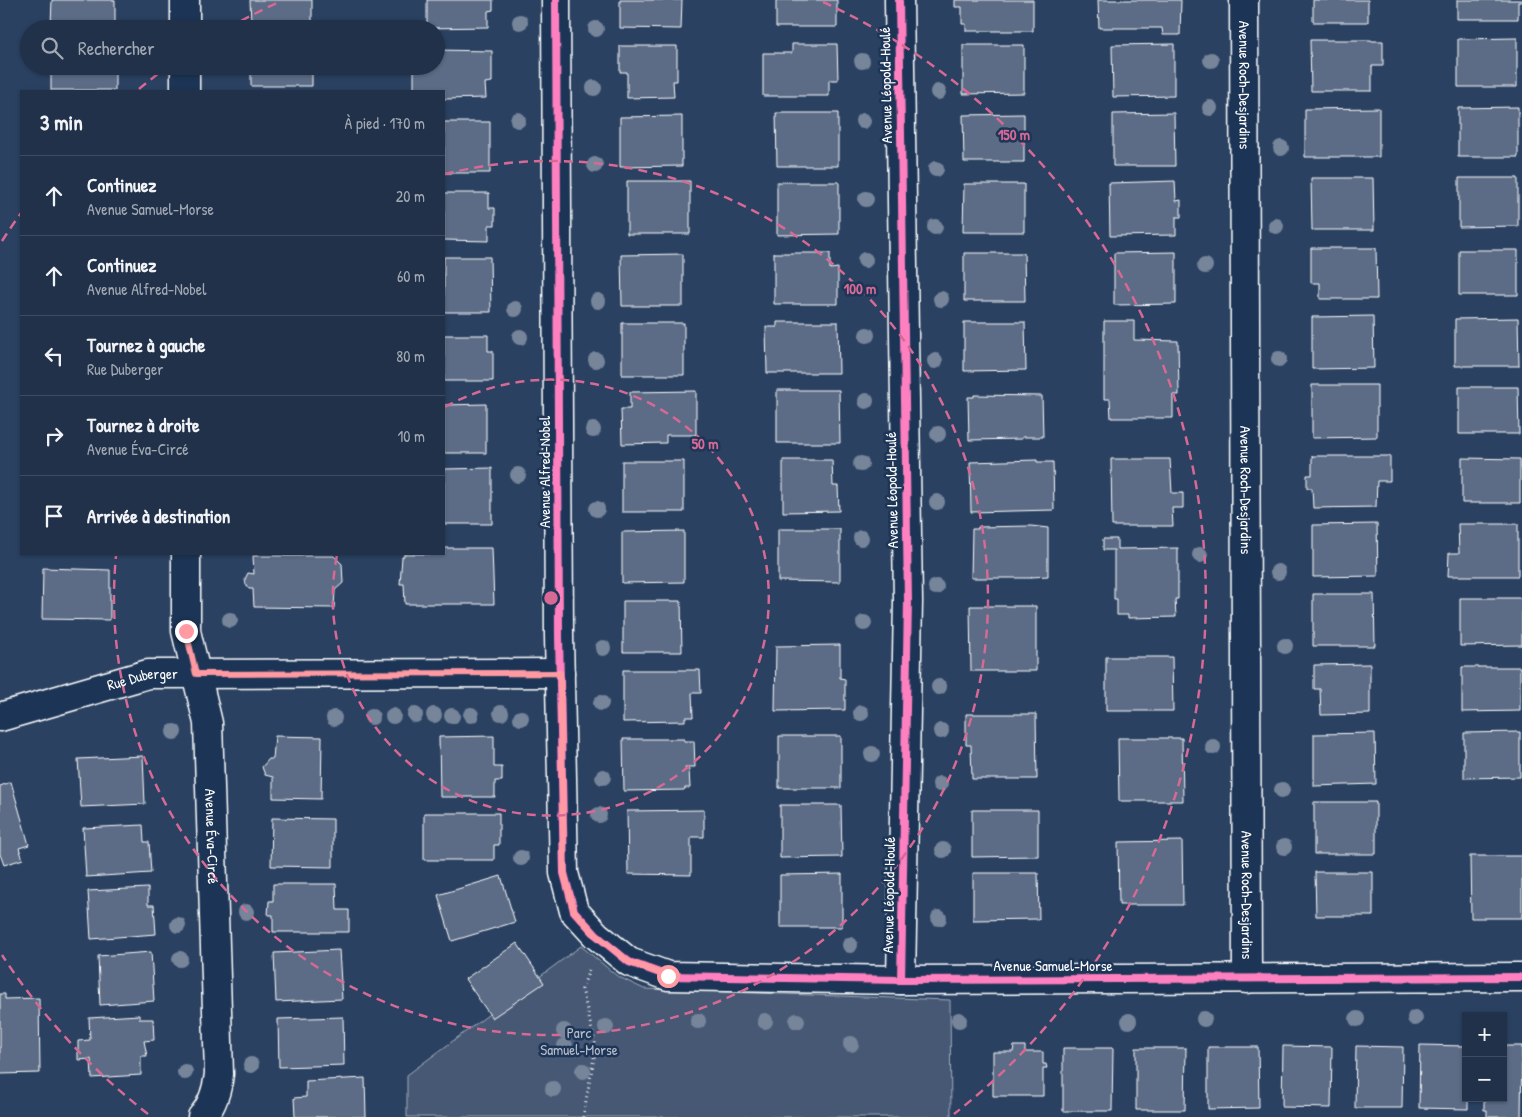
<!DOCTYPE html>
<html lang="fr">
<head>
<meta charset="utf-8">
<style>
  body { margin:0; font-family:"Patrick Hand",sans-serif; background:#2d3d53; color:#f1f3f6 }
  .controls { position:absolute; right:15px; bottom:15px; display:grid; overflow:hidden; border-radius:0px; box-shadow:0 1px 4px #0004 }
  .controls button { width:45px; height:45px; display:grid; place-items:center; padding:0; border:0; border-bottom:1px solid #3d4c61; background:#203149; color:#f1f3f6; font:25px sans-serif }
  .stop { position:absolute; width:15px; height:15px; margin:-11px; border:4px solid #ff9aa2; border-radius:50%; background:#fff }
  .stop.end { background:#ff9aa2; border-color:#fff; box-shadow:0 1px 5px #0008 }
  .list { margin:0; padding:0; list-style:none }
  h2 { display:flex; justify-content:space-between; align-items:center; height:65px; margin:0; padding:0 20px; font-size:21px }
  h2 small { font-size:16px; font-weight:400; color:#a2a9b4 }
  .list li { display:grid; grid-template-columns:32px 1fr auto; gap:15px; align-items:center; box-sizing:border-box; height:80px; padding:0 20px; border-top:1px solid #3d4c61 }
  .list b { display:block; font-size:19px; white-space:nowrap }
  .list p { margin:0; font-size:16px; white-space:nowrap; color:#a2a9b4 }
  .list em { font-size:16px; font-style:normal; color:#a2a9b4 }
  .icon { flex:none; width:28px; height:28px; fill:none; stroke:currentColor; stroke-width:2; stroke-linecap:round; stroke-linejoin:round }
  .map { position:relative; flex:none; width:1522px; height:1117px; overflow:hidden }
  .search { position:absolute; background:#203149; box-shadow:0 1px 4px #0004; left:20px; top:20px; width:425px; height:55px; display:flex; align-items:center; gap:12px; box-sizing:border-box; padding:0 18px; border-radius:28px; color:#a2a9b4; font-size:19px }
  .panel { position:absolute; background:#203149; box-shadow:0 1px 4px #0004; left:20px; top:90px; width:425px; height:465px; border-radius:0px }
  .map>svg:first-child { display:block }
  .green { fill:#465975; stroke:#a2acba }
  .building { fill:#5b6c86; stroke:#fff }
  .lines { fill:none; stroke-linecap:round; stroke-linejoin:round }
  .minor-casing { stroke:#fff; stroke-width:31 }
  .path { stroke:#fff; stroke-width:3; stroke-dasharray:1 4; stroke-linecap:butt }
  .minor { stroke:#1d3557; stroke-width:28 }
  .cycleway-casing { stroke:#1d3557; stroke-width:11 }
  .cycleway { stroke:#ff80c0; stroke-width:8 }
  .tree { fill:#76859a }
  .route { stroke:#ff9aa2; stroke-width:6 }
  .ring { fill:none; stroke:#d76994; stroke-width:2.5; stroke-dasharray:9 6 }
  .labels { text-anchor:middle; stroke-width:5; stroke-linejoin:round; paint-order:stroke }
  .street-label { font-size:15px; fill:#fff; stroke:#1d3557 }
  .park-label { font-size:15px; fill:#b5bdc8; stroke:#1d3557 }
  .centre { fill:#d76994; stroke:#1d3557; stroke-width:2.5 }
  .ring-label { font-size:15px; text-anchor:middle; font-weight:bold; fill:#d76994; stroke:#1d3557; stroke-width:5; stroke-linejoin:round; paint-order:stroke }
</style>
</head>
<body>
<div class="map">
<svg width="1522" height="1117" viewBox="0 0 1522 1117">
  <rect width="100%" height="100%" fill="#2a4161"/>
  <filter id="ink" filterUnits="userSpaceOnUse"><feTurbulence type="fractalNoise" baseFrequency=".02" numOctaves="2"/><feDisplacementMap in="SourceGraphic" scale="10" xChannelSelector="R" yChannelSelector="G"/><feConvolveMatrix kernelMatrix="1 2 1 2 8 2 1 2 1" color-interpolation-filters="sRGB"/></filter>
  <g filter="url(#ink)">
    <!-- green -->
    <path class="green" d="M581,946l36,30 27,13 306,11 1,117h-544v-42z"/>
    <!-- building -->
    <path class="building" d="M52,0h63v24h-64z
      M250,0h62v22h-61z
      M427,0h66v10l-5,1v16l-61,1z
      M620,0h62l-1,29 -61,-1z
      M776,0h61v27h-61z
      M955,0h78v31h-67v-7h-4v-17h-7z
      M1098,0h83l-1,35h-17l-1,-7h-63z
      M1313,0h55v22h-55z
      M1457,0h65v2h-4v17h-61z
      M1517,38v49h-59v-48z
      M1310,40h61l1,1h11v25h-11v25h-61z
      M792,44h45l1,36h-9v16h-66v-43h29z
      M1174,44v52l-61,1 -1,-52z
      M963,45h61v48l-61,1z
      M620,46h57v35h-4l1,16 -47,1v-26h-7z
      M436,50l56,1v31l-7,1 1,15 -42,1v-8h-30v-21h9v-4h13z
      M51,66h64v24h-64z
      M251,66h61v20h-61z
      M1518,107v50h-60v-49z
      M1379,108v49h-74v-48z
      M776,113h62v53h-61z
      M1174,113l1,53h-62v-52z
      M1024,114v48h-60l-1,-47z
      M682,116v50l-62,1v-50z
      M444,122h46v51h-46z
      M1311,178h62l1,52h-62z
      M1459,178h59v48l-59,1z
      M627,181h63v53h-63z
      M1175,181l1,20 5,-1v17h-5v18l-66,1 -1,-53z
      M777,182h62v52l-62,1z
      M964,184h60v48h-61z
      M444,193h45v15h6v17h-6v16l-45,-1z
      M1311,248h65l1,51h-57v-16h-9z
      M1459,250h59v45h-59z
      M1176,252v52l-62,1v-52z
      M774,253h56v16l8,-1v36h-64z
      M964,253h60l1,48h-61z
      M683,254v52h-61l-1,-51z
      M444,257h46l1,55h-47z
      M1373,316l1,52 -62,1v-52z
      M1518,318l1,48h-64v-47z
      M1104,321h30v19l44,1 1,54h-6v23h-62l-1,-19h-6z
      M777,322h61l1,51h-72l-1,-46h11z
      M964,322h61l1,48 -62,1z
      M622,323h62v52h-62z
      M444,335h44v16h5v30h-49z
      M1312,385h65v52l-65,1z
      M1459,387h59l1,47h-60z
      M777,390h62l1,53h-63z
      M696,391v44h-30v8l-44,1 -1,-35h9v-17z
      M974,395l68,1 1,41h-21v2l-53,1 -1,-43h6z
      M486,404v49h-42v-48z
      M1312,456h78v25h-13l-1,26 -63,1 -1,-20h-5v-13h5z
      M1462,458l58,1v44h-58z
      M1111,459h59l2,34h11v15h-11l1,18h-61z
      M783,460h49l1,26h5l1,25 -56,1z
      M1037,460v2h16l1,48 -83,2 -1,-50z
      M622,461h62v51h-62z
      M492,468v56h-48v-55z
      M1377,524l1,52 -65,1v-52z
      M1458,524h60v52h-70l1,-23h10z
      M1031,526l17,2v48l-17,1 1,1h-61l1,-49h6v-2z
      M778,529h62v53l-62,-1z
      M684,531v51l-62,1v-51z
      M1103,539h14v10l61,-1v51h-3l1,18 -48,1v-3h-11v-16h-3v-49h-11z
      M444,548h48l2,56h-89l-1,-20h-4l2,-27 2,-1v-2h40z
      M253,556h81l8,8 1,19 -8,7 -1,18 -80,-1 -1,-18h-4l-3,-4 -1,-6 3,-6 6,1z
      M43,568l67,2v50l-68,-1z
      M1313,594h61l1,52h-62z
      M1460,598h62v47l-62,1z
      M623,601h58l1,51h-59z
      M970,606h66v65h-65z
      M840,645v33l5,1v31l-70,1 1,-65z
      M1106,657h66l1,54h-67z
      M1370,664v50l-49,1 -1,-26h-6v-24z
      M1462,667h58v44l-58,1z
      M623,670h77l1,23h-9l1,24h-8v4l-62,1z
      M966,714h70l1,65h-65l-1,-34h-5z
      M1520,732v45l-56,1v-45z
      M1375,733l1,51 -62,2v-52z
      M275,736l47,1 -1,62 -48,-1v-21l-8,-2 -3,-8 7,-8h4z
      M494,736v31h8v14h-7v16h-55l-1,-60z
      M779,736h62v52h-62z
      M1118,738h64l1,63h-64z
      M623,739h61v2h10l1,26h-10v2h4l1,19h-5l-1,2 -60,1z
      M143,756l2,48 -64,3 -3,-48z
      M11,782l18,63 -10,3 4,11 -19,6 -4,-11v-68z
      M1314,802h62v52h-62z
      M780,805h61l1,52 -62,1z
      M704,810v27h-13v38l-63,-1 -1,-63z
      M972,810h66v46l-66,1z
      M424,813h75v32h-5v15h-70z
      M272,818l61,1v48l-62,-1z
      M143,825l1,17h5l2,31 -65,4 -3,-49z
      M1182,841l1,64h-64l-1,-63z
      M1470,856h52v62h-51z
      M1315,872h58v44h-57z
      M973,873h65l1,46 -66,1z
      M842,874v53h-62v-52z
      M501,876l14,46 -63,19 -14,-46z
      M273,884h63l1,26h12v22h-76v-17h-5l1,-14h4z
      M148,888v17h6l2,29 -65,5 -3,-48z
      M517,943l27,40 -52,35 -27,-39z
      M339,950l3,49 -66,3 -2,-49z
      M151,952l3,49 -54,4 -2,-49z
      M0,994h5v5l34,-1 1,75 -40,1z
      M139,1015v4h14l1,21 -10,1 3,15h-6v19l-49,3 -1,-19 -13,1v-19l12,-1 -1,-22z
      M343,1017l1,48 -65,2 -1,-48z
      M1420,1045l46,1v52h2v11l-49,-1z
      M1014,1046h11v6h18v12h3l1,4h-4v28h-50v-44h20z
      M1283,1046l49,1 -1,61 -49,-1z
      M1356,1046l47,1 -1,61h-47z
      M1503,1046h19l-1,71h-34v-7h-3v-12h19z
      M1208,1047h50l1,61 -51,1z
      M1063,1048h50l-1,63h-49z
      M1136,1048h50l-1,62h-49z
      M365,1078l1,39h-71l-1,-19 12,-1v-16z"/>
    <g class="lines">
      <defs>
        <g id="minor">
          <path d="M185,0v29"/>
          <path d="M556,0l3,636 5,237 10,38 22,24 33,27 39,14 233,4 621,-3"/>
          <path d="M899,0l9,601 -7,379"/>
          <path id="s1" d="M1244,0l3,979"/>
          <path d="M185,66v25"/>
          <path id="s2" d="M186,554v77l22,92 11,351c-2,17 -6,31 -17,43"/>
          <path id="s3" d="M0,717l148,-43 412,-1"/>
        </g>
      </defs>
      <!-- minor casing -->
      <use href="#minor" class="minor-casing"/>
      <!-- path -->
      <path class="path" d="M583,1117l13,-70 -14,-58 8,-22"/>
      <!-- minor -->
      <use href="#minor" class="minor"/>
      <defs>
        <path id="cycleway" d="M556,0l3,636 5,237 10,38 22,24 33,27 39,14 233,4 621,-3
          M899,0l9,601 -7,379"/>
      </defs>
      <!-- cycleway casing -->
      <use href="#cycleway" class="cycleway-casing"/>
      <!-- cycleway -->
      <use href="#cycleway" class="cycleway"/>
    </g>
    <!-- trees -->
    <g class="tree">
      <circle cx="520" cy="22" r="8"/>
      <circle cx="596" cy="29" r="8"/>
      <circle cx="1211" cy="60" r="8"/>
      <circle cx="862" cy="61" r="8"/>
      <circle cx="594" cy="88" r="8"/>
      <circle cx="938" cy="92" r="8"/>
      <circle cx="1210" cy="108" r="8"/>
      <circle cx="518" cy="120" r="8"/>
      <circle cx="863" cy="121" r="8"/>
      <circle cx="1281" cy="148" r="8"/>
      <circle cx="595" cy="165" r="8"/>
      <circle cx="936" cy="169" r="8"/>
      <circle cx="866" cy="199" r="8"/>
      <circle cx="1276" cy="226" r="8"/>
      <circle cx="935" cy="227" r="8"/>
      <circle cx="865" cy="260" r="8"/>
      <circle cx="1205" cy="266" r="8"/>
      <circle cx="941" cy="299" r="8"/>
      <circle cx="598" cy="301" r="8"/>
      <circle cx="515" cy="309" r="8"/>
      <circle cx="867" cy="335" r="8"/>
      <circle cx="520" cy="337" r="8"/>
      <circle cx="1279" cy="359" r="8"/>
      <circle cx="596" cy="360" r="8"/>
      <circle cx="935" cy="361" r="8"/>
      <circle cx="866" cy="401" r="8"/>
      <circle cx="593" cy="430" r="8"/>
      <circle cx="938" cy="434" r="8"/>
      <circle cx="861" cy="464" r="8"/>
      <circle cx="518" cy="475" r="8"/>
      <circle cx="937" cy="502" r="8"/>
      <circle cx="597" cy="509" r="8"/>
      <circle cx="861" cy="538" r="8"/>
      <circle cx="1200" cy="555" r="8"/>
      <circle cx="1278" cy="572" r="8"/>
      <circle cx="936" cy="587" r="8"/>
      <circle cx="230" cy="620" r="8"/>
      <circle cx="864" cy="623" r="8"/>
      <circle cx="1285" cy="646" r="8"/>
      <circle cx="603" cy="648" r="8"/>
      <circle cx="939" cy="687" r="8"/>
      <circle cx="601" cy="703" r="8"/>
      <circle cx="501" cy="713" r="8"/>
      <circle cx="861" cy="713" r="8"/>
      <circle cx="415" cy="715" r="8"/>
      <circle cx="434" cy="715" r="8"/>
      <circle cx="471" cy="715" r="8"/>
      <circle cx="393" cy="716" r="8"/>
      <circle cx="452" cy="716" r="8"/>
      <circle cx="372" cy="717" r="8"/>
      <circle cx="334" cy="718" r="8"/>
      <circle cx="521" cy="718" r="8"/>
      <circle cx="941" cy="731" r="8"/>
      <circle cx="174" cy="732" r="8"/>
      <circle cx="1213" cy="747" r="8"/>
      <circle cx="872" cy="754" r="8"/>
      <circle cx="603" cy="777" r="8"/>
      <circle cx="940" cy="784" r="8"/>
      <circle cx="1282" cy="790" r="8"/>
      <circle cx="599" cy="815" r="8"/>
      <circle cx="1284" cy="847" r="8"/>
      <circle cx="943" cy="850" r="8"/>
      <circle cx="521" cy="858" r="8"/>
      <circle cx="246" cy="912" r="8"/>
      <circle cx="939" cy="918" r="8"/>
      <circle cx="178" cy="925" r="8"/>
      <circle cx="850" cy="945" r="8"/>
      <circle cx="180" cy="959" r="8"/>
      <circle cx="1415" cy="1018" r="8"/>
      <circle cx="1204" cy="1019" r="8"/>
      <circle cx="1357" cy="1019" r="8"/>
      <circle cx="959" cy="1020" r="8"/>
      <circle cx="698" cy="1021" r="8"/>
      <circle cx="765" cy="1021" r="8"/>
      <circle cx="797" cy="1021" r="8"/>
      <circle cx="1129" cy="1021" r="8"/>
      <circle cx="606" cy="1027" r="8"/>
      <circle cx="564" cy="1031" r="8"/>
      <circle cx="851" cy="1044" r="8"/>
      <circle cx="565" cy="1046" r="8"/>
      <circle cx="251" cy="1065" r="8"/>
      <circle cx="583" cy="1071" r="8"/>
      <circle cx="185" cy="1072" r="8"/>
      <circle cx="553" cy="1089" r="8"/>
    </g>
  </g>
  <g class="lines" filter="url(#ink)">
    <!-- route -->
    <path class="route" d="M186,631l10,43 364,-1 4,200 10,38 22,24 33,27 39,14"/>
  </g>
  <!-- distance rings -->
  <g class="ring">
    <path d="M445 407A218 218 0 1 1 337 555"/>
    <path d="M445 174A437 437 0 1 1 116 556"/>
    <path d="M148 1114A655 655 0 0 1 2 955M2 241A655 655 0 0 1 21 213M139 89A655 655 0 0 1 166 68M228 28A655 655 0 0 1 279 2M823 2A655 655 0 0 1 954 1114"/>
  </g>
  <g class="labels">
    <!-- street labels -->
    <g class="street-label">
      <text transform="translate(886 85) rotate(-91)" y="5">Avenue Léopold-Houlé</text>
      <text dy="5" stroke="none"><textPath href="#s1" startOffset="85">Avenue Roch-Desjardins</textPath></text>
      <text transform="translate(545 472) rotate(-90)" y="5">Avenue Alfred-Nobel</text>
      <text transform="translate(892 490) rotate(-91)" y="5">Avenue Léopold-Houlé</text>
      <text dy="5" stroke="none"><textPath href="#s1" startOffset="490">Avenue Roch-Desjardins</textPath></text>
      <text dy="5" stroke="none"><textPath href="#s3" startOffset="148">Rue Duberger</textPath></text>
      <text dy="5" stroke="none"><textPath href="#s2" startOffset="285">Avenue Éva-Circé</textPath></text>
      <text transform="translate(889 895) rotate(-89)" y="5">Avenue Léopold-Houlé</text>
      <text dy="5" stroke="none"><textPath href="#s1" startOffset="895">Avenue Roch-Desjardins</textPath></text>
      <text x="1053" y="971">Avenue Samuel-Morse</text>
    </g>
    <!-- park labels -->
    <g class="park-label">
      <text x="579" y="1038">Parc<tspan x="579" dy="17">Samuel-Morse</tspan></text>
    </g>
  </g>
  <circle cx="551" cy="598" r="8" class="centre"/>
  <g class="ring-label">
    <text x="1014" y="140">150 m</text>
    <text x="860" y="294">100 m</text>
    <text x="705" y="449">50 m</text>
  </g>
</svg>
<div class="controls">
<button>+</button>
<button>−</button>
</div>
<div class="stop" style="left:668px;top:976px"></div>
<div class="stop end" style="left:186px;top:631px"></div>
<div class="search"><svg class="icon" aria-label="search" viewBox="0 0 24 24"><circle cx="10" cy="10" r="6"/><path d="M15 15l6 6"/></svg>Rechercher</div>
<section class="panel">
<h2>3 min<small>À pied · 170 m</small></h2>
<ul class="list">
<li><svg class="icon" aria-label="ahead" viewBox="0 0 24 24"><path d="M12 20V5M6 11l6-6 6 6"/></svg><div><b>Continuez</b><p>Avenue Samuel-Morse</p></div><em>20 m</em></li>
<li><svg class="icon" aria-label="ahead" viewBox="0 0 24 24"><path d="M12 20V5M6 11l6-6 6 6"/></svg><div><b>Continuez</b><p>Avenue Alfred-Nobel</p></div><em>60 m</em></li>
<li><svg class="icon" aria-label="left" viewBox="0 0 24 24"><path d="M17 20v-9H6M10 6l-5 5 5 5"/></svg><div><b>Tournez à gauche</b><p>Rue Duberger</p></div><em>80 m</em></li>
<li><svg class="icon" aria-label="right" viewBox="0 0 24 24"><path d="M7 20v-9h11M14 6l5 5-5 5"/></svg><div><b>Tournez à droite</b><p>Avenue Éva-Circé</p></div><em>10 m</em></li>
<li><svg class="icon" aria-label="arrive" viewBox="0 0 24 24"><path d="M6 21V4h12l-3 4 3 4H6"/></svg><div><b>Arrivée à destination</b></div></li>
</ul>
</section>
</div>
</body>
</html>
